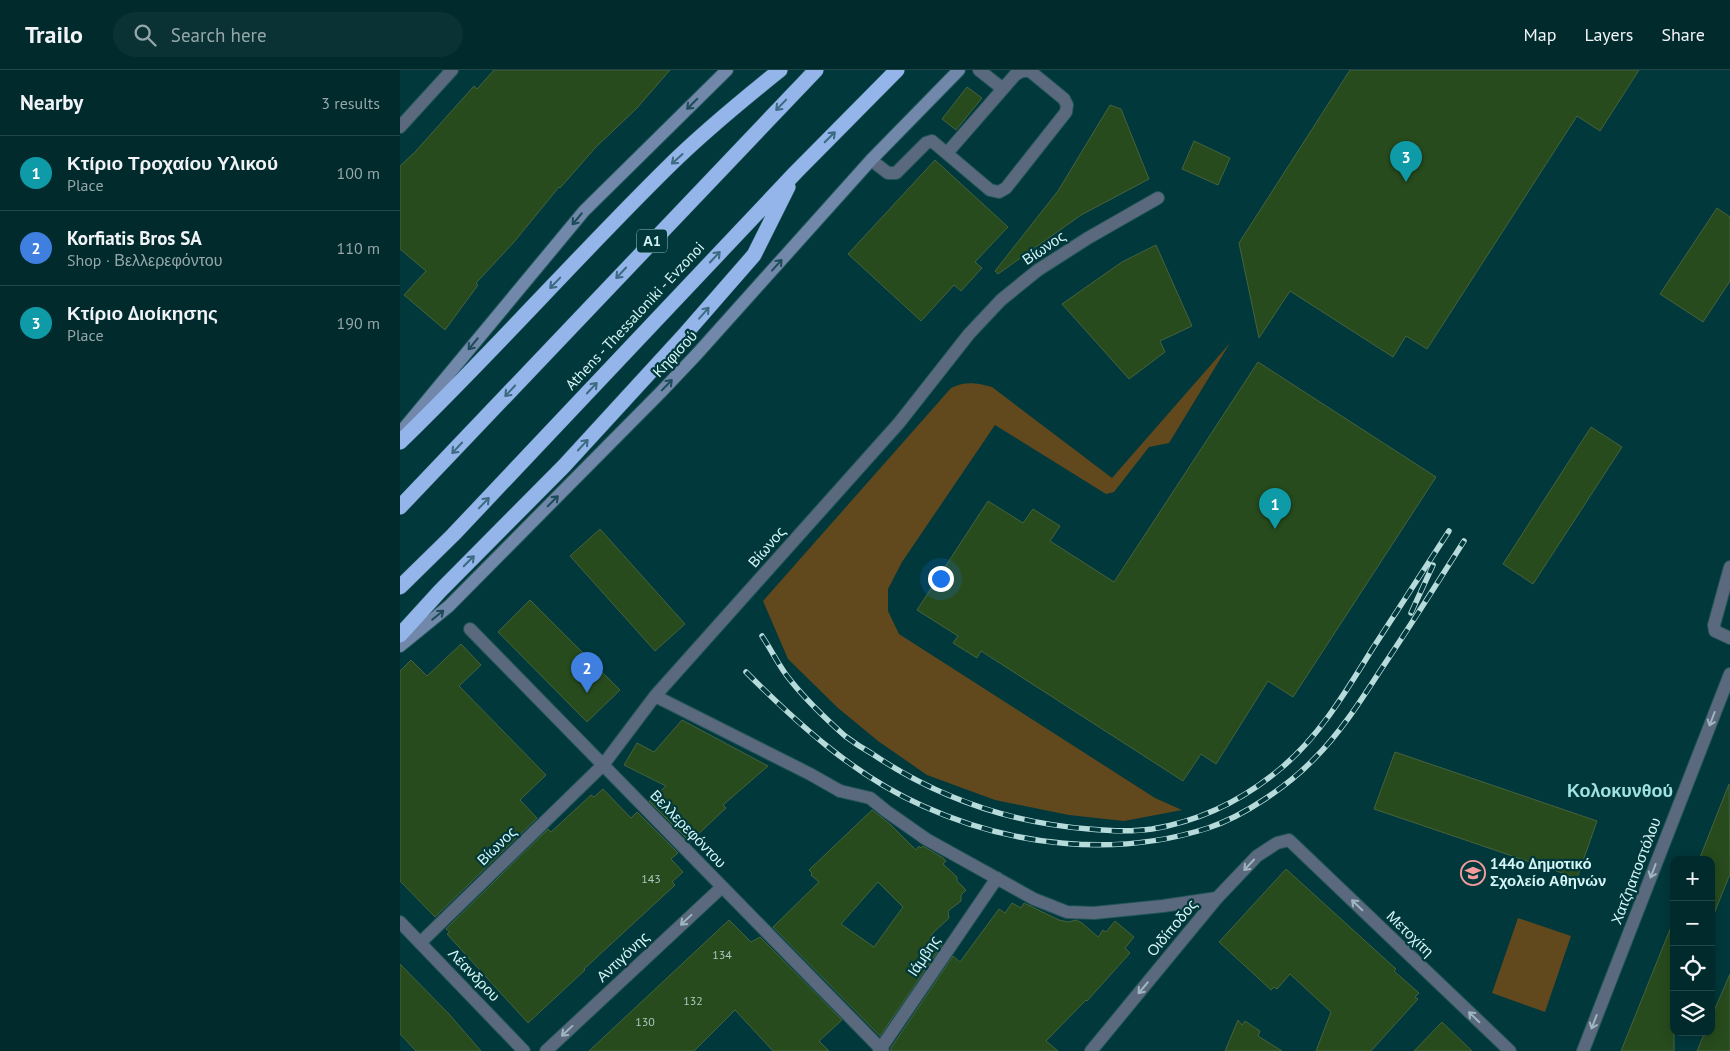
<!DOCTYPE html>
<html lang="en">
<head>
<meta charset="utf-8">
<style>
  body { margin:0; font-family:"PT Sans",sans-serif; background:#0a3234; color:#f1f3f6 }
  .controls { position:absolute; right:15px; bottom:15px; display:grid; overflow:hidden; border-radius:10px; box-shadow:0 2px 12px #0003 }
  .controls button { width:45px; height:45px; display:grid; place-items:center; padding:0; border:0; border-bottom:1px solid #224648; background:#002a2c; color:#f1f3f6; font:25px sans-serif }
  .you { position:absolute; left:540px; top:508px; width:18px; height:18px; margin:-12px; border:4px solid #fff; border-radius:50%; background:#1a73e8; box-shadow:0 0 0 8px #1a73e833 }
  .badge { display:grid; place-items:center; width:32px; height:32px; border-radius:50%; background:#1a73e8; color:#fff; font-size:16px; font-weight:700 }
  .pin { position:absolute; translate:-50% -41px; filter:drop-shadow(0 1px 2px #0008) }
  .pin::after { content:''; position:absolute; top:26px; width:18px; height:15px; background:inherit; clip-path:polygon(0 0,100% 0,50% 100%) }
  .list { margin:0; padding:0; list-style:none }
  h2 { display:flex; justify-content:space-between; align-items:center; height:65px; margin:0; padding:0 20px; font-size:21px }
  h2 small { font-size:16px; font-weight:400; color:#95a7a9 }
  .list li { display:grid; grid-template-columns:32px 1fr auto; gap:15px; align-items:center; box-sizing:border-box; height:75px; padding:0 20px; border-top:1px solid #224648 }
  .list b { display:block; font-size:19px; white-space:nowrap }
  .list p { margin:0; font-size:16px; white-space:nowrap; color:#95a7a9 }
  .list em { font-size:16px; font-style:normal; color:#95a7a9 }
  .icon { flex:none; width:28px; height:28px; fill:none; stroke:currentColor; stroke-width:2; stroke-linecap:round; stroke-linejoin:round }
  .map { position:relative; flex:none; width:1330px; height:981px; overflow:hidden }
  header { display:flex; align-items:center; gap:30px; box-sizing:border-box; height:70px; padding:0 25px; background:#002a2c; border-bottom:1px solid #224648 }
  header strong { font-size:24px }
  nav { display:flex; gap:28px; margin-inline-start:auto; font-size:18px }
  .search { width:350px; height:45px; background:#0a3234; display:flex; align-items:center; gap:12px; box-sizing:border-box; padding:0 18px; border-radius:28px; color:#95a7a9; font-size:19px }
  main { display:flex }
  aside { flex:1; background:#002a2c }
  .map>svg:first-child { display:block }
  .green { fill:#62491d }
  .building { fill:#274b1d; stroke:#46623e; fill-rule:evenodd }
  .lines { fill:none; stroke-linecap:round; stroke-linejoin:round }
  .service-casing { stroke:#225659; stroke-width:14 }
  .pedestrian-casing { stroke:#225659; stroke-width:14 }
  .minor-casing { stroke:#225659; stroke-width:14 }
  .secondary-casing { stroke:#225659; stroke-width:14 }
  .motorway-casing { stroke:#225659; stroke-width:16 }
  .service { stroke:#5b697e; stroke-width:12 }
  .pedestrian { stroke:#5b697e; stroke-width:12 }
  .minor { stroke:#5b697e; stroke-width:12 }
  .secondary { stroke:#7288aa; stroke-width:12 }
  .motorway { stroke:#93b5ea; stroke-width:15 }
  .rail-casing { stroke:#b7dadb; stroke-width:5.5 }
  .rail { stroke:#00383b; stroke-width:4; stroke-dasharray:11; stroke-linecap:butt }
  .oneway { stroke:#1c4c57 }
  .oneway2 { stroke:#3b6a81 }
  .oneway3 { stroke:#9eb6c0 }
  .labels { text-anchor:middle; stroke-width:4.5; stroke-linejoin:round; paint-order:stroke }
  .number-label { font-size:12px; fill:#aacac0 }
  .shield { fill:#00383b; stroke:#95bcbe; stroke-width:1 }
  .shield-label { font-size:14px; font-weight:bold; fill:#d5f5f6 }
  .street-label { font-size:15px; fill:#d5f5f6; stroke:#00383b }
  .poi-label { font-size:15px; font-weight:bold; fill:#d5f5f6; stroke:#00383b; text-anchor:start }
  .quarter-label { font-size:18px; font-weight:bold; fill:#a0e2e5; stroke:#00383b }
</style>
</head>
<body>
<header>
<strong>Trailo</strong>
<div class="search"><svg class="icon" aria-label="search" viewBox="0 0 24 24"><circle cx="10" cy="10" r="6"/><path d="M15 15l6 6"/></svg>Search here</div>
<nav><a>Map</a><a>Layers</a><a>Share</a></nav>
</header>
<main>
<aside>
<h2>Nearby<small>3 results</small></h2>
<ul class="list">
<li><span class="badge" style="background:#0f9aa8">1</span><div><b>Κτίριο Τροχαίου Υλικού</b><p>Place</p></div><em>100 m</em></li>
<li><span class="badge" style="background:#3f7fe0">2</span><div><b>Korfiatis Bros SA</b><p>Shop · Βελλερεφόντου</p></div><em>110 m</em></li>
<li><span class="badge" style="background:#0f9aa8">3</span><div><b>Κτίριο Διοίκησης</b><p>Place</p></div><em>190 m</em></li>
</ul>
</aside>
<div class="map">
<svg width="1330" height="981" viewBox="0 0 1330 981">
  <rect width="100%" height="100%" fill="#00383b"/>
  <!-- green -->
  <path class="green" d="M830,273l-61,100 -20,4 -35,45 -8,2 -111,-69 -93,137 -14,27v22l11,23 256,164 27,12 -58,11 -55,-6 -74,-15 -68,-25 -49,-34 -40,-33 -50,-49 -25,-58 188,-213c16,-7 24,-5 41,-1l120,91z
    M1118,848l53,18 -26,76 -53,-19z"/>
  <!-- building -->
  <path class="building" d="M94,0h176l-34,39 -40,38 -36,41 -1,-1 -45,55 -38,41 2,2 -33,45 -41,-35 22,-24 -26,-22v-83l15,-14 59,-66 3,3z
    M950,0h289l-39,61 -23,-15 -150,233 -21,-13 -13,21 -103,-66 -31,47 -20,-95z
    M567,17l15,11 -26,32 -14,-11z
    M710,35l11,4 28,70 -68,36 -83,59 -3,-3 63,-80z
    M794,71l36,17 -12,27 -36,-16z
    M535,90l73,67 -33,35 7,6 -21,23 -7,-6 -33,36 -73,-67z
    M1317,138l13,9v64l-27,41 -43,-28z
    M756,175l36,81 -32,15 5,11 -36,27 -67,-75 60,-42z
    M858,292l178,115 -143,220 -25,-16 -52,83 -15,-10 -18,27 -202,-130 -4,7 -24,-15 5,-7 -41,-26 71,-109 35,22 10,-14 27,17 -10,15 64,41z
    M1191,357l31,20 -89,137 -30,-20z
    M200,459l85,95 -30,27 -85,-95z
    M130,530l90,90 -33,32 -89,-90z
    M61,574l20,21 -22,21 87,89 -26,25 17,18 -102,99 -35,-36v-210l11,-11 16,16z
    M282,650l86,46 -45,39 3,3 -36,34 -41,-41 17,-15 -42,-21 13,-22 17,9z
    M995,682l202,69 -20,57 -203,-69z
    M1329,714l1,90 -18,45 -1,-59h-12z
    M203,719l28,29 6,-6 41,41 -7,6 12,13 -11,10 3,3 -91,84 1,1 -57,53 -81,-89 3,-2 -4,-3 102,-100 3,3 40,-37 3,2z
    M472,740l19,15 25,25 3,-4 2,2 2,-2 20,12 3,3 -3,3 14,13v4l9,9 -5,5v6l-13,10 1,7 -18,17 11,10 -62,91 -107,-109 46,-45 -8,-7 1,-2 -3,-3zM478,812l25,25 -29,40 -33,-23z
    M886,799l110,100 -2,2 25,22 -4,4 3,2 -47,52h-55l15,-39 -41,-38 -13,15 -3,-2 -3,3 -52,-48z
    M612,833l9,5 3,-5 35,17 9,2 8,-2 6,3 16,14 5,-7 3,2 9,-11 19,16 -9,11 5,5 -43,48 -1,-1 -40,41 12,10h-167v-3l62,-92 7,6 39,-53 6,4z
    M329,850l22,22 9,-5 82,83 -23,21 10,10h-56l-38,-41 -41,41h-105z
    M1274,852v129h-53l52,-129z
    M0,894l49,50 32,37h-65l-16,-17z
    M1330,904v77h-33l8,-19h6v-14z
    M838,950l4,5 3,-4 15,10 -2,5 24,15h-57z
    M1042,952l30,29h-58z"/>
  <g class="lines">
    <defs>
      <path id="service" d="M579,0l24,19
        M471,90l17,13h8l30,-30 6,-2 58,49 9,2 7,-4 60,-76 1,-7 -3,-6 -34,-28h-8l-7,4 -68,78
        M479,981l118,-173"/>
      <path id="pedestrian" d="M440,721l30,7 16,13 40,28 108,60 33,13 27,1 69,-7 54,-8"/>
      <path id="minor" d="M0,57l52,-57
        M1330,497l-16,58 1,6 15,7
        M70,559l413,422
        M255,626l155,78 30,17
        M0,852l124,129
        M20,873l183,-178 52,-69 244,-273 70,-89 32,-34 37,-30 50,-32 70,-40
        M146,981l176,-164
        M691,981l126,-153 40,-42 20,-13 12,-3 221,211
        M1183,981l147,-377"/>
      <path id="secondary" d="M0,363l184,-222 143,-141
        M0,576l49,-40 212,-214 36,-38 174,-194 88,-90"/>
      <path id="motorway" d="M0,372c91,-88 175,-183 265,-272 36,-36 75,-68 115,-100
        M0,437l416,-437
        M0,517l53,-52 343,-363 101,-102
        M0,565l40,-44 124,-125 122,-133 68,-78 34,-68"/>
    </defs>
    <!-- service casing -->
    <use href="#service" class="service-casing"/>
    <!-- pedestrian casing -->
    <use href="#pedestrian" class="pedestrian-casing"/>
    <!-- minor casing -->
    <use href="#minor" class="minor-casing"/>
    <!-- secondary casing -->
    <use href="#secondary" class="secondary-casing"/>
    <!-- motorway casing -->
    <use href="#motorway" class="motorway-casing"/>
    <!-- service -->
    <use href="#service" class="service"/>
    <!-- pedestrian -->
    <use href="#pedestrian" class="pedestrian"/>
    <!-- minor -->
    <use href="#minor" class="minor"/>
    <!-- secondary -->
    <use href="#secondary" class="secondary"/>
    <!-- motorway -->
    <use href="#motorway" class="motorway"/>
    <defs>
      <path id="rail" d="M1011,543l22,-48
        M362,566c10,15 18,32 29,45 16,20 35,38 54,55 8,6 17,12 26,17 65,44 140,70 218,76 21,2 42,3 63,0 48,-8 91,-29 128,-60 40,-33 66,-78 93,-121 25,-39 51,-78 76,-117
        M346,602c52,52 109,104 177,134 88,40 192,52 285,22 36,-12 80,-42 106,-69 26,-26 46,-57 66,-88 29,-43 56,-86 84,-130"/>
    </defs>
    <!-- rail casing -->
    <use href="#rail" class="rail-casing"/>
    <!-- rail -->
    <use href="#rail" class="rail"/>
  </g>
  <!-- one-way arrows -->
  <defs><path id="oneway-shaft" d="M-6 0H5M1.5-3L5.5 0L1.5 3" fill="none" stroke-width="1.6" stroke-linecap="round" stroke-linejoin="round" transform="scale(1.25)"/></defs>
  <g class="oneway">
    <use href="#oneway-shaft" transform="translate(292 34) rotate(135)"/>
    <use href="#oneway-shaft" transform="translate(177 149) rotate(130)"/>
    <use href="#oneway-shaft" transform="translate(377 195) rotate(-48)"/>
    <use href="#oneway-shaft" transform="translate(73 274) rotate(130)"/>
    <use href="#oneway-shaft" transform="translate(267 315) rotate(-46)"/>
    <use href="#oneway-shaft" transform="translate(153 431) rotate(-45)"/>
    <use href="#oneway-shaft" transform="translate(38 545) rotate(-39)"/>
  </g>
  <g class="oneway2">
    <use href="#oneway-shaft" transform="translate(381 35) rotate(134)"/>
    <use href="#oneway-shaft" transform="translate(430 67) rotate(-45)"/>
    <use href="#oneway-shaft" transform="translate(277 89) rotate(138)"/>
    <use href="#oneway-shaft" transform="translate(315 187) rotate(-47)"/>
    <use href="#oneway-shaft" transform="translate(221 203) rotate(133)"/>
    <use href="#oneway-shaft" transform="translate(155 213) rotate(134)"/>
    <use href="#oneway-shaft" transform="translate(304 243) rotate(-49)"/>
    <use href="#oneway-shaft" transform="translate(192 318) rotate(-47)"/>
    <use href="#oneway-shaft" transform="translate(110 321) rotate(133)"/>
    <use href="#oneway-shaft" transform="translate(183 375) rotate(-47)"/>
    <use href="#oneway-shaft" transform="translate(57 378) rotate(133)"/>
    <use href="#oneway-shaft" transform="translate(84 433) rotate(-46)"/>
    <use href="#oneway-shaft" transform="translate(69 491) rotate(-45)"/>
  </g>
  <g class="oneway3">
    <use href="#oneway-shaft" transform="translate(1312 649) rotate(111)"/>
    <use href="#oneway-shaft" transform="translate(849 795) rotate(133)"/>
    <use href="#oneway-shaft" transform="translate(1253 801) rotate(111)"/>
    <use href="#oneway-shaft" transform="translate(957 835) rotate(-136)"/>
    <use href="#oneway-shaft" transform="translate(286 850) rotate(137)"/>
    <use href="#oneway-shaft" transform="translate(743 918) rotate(130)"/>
    <use href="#oneway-shaft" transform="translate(1074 947) rotate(-136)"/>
    <use href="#oneway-shaft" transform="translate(1194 952) rotate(111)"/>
    <use href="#oneway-shaft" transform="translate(167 961) rotate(137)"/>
  </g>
  <!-- icons -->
  <defs>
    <symbol id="school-ring" viewBox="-11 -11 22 22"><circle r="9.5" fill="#00383b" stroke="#f59b9c" stroke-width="1.5"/><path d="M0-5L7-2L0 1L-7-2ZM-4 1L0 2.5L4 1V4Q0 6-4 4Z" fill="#f59b9c"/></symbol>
  </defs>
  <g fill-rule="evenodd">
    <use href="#school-ring" x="1059" y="789" width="28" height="28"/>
  </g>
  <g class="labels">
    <!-- number labels -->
    <g class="number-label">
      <text x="251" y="813">143</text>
      <text x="322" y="889">134</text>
      <text x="293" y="935">132</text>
      <text x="245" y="956">130</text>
    </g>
    <!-- shield labels -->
    <rect class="shield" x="237" y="159.5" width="30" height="23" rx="4"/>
    <g class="shield-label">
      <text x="252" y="176">Α1</text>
    </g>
    <!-- street labels -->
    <g class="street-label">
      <text transform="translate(644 178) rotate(-34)" y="5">Βίωνος</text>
      <text transform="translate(235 246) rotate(-47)" y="5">Athens - Thessaloniki - Evzonoi</text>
      <text transform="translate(275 284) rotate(-47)" y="5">Κηφισού</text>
      <text transform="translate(367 477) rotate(-49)" y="5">Βίωνος</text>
      <text transform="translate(288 759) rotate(46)" y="5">Βελλερεφόντου</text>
      <text transform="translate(97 776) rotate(-44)" y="5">Βίωνος</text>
      <text transform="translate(1236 801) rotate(-69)" y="5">Χατζηαποστόλου</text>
      <text transform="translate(772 858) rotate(-50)" y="5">Οιδίποδος</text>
      <text transform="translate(1010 864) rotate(44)" y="5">Μετοχίτη</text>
      <text transform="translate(524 886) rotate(-56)" y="5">Ιάμβης</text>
      <text transform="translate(223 887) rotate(-43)" y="5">Αντιγόνης</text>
      <text transform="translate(74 905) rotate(46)" y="5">Λέανδρου</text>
    </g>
    <!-- poi labels -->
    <g class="poi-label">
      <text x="1090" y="799">144ο Δημοτικό<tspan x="1090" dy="17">Σχολείο Αθηνών</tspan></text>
    </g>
    <!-- quarter labels -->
    <g class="quarter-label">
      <text x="1220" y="727">Κολοκυνθού</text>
    </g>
  </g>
</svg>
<div class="controls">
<button>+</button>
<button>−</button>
<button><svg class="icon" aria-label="locate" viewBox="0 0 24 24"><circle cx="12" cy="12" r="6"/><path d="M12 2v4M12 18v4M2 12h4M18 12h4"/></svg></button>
<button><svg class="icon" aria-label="layers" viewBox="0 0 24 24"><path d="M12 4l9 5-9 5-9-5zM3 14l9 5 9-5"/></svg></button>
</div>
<div class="you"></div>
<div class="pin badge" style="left:875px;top:459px;background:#0f9aa8">1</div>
<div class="pin badge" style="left:187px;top:623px;background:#3f7fe0">2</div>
<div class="pin badge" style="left:1006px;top:112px;background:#0f9aa8">3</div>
</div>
</main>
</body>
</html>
